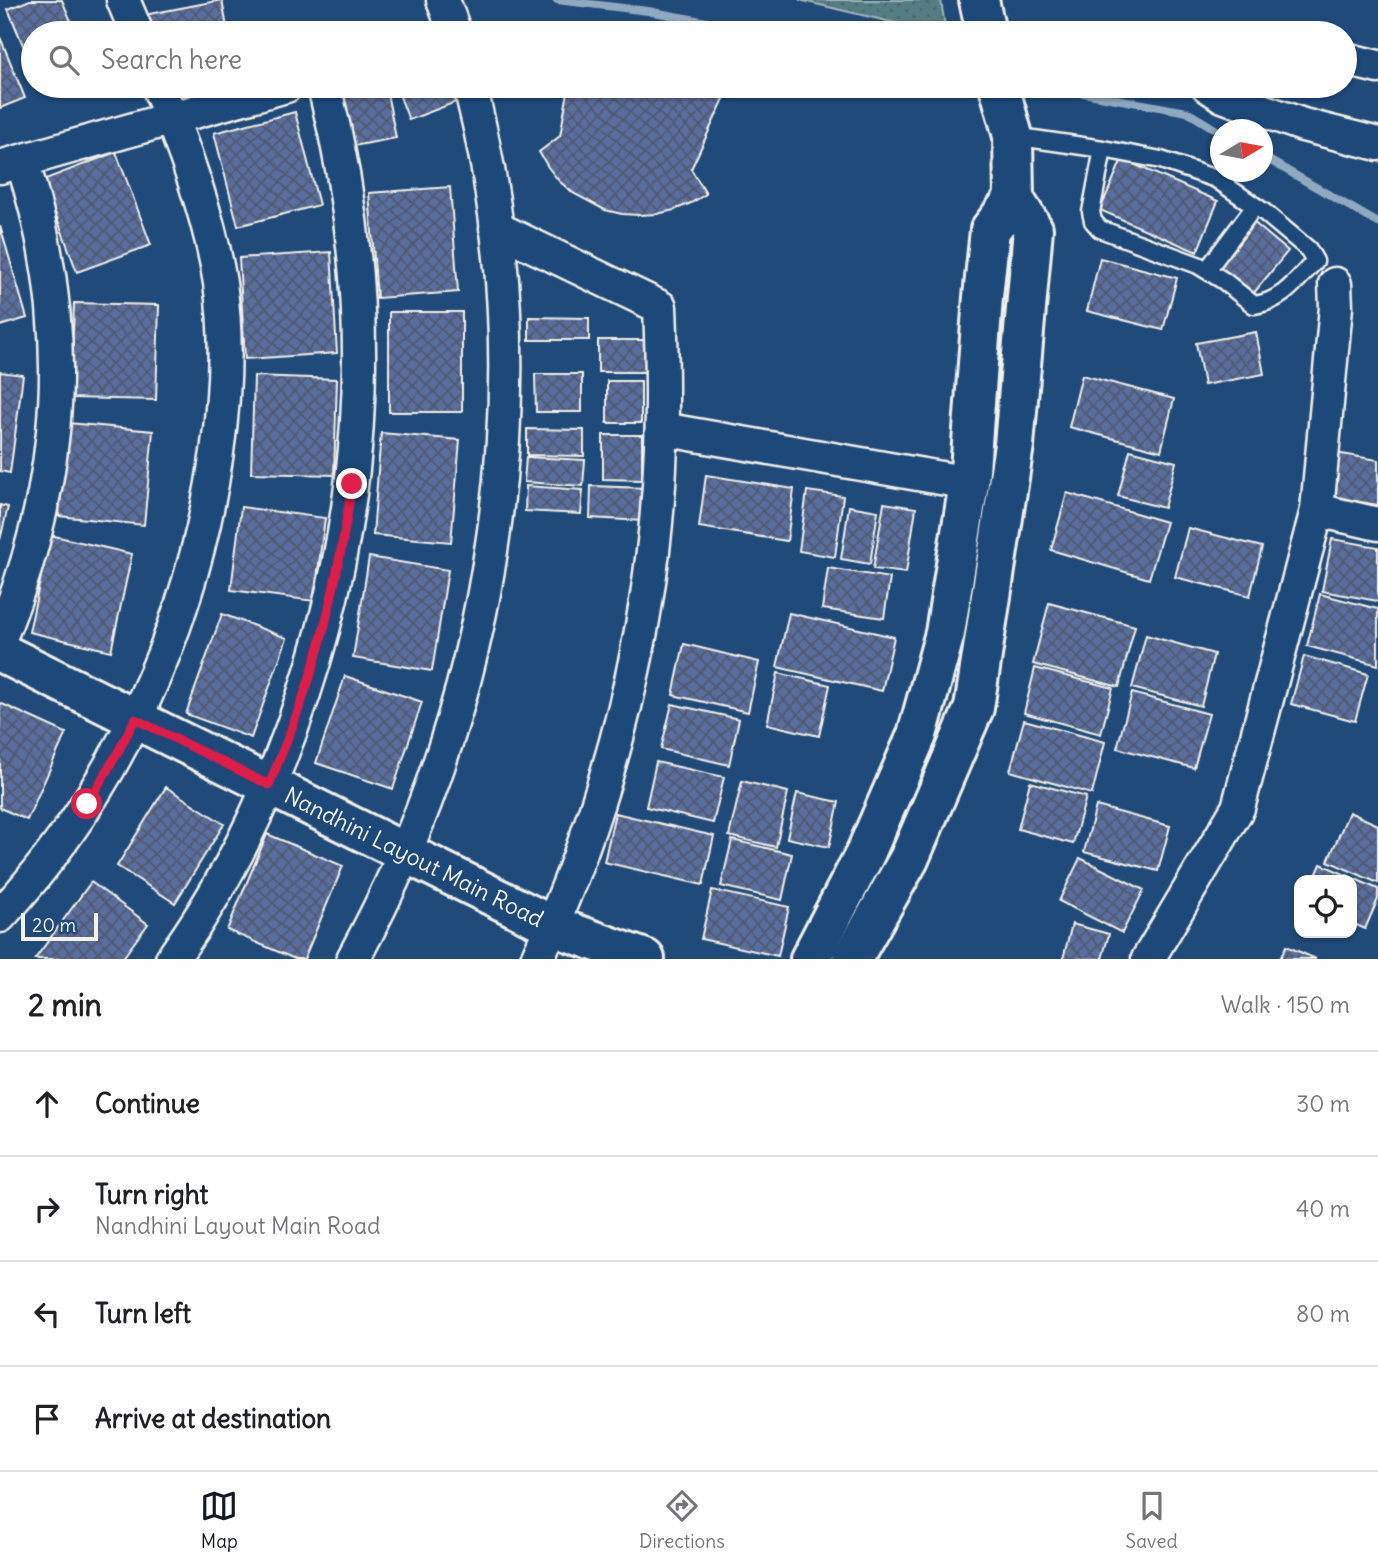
<!DOCTYPE html>
<html lang="en">
<head>
<meta charset="utf-8">
<style>
  body { margin:0; font-family:Delius,sans-serif; background:#f6f6f6; color:#202124 }
  .controls { position:absolute; right:21px; bottom:21px; display:grid; overflow:hidden; border-radius:14px; box-shadow:0 2px 5px #0004 }
  .controls button { width:63px; height:63px; display:grid; place-items:center; padding:0; border:0; border-bottom:2px solid #e0e0e0; background:#fff; color:#202124; font:35px sans-serif }
  .compass { position:absolute; left:1210px; top:119px; width:63px; height:63px; border-radius:50%; background:#fff; box-shadow:0 2px 5px #0004; rotate:80deg }
  .scale { position:absolute; left:21px; bottom:18px; width:77px; box-sizing:border-box; padding-left:7px; border:4px solid #f4f1e8; border-top:0; font-size:19px; line-height:24px; white-space:nowrap; color:#f4f1e8; -webkit-text-stroke:5px #1f4a7a; paint-order:stroke }
  .stop { position:absolute; width:21px; height:21px; margin:-16px; border:5px solid #e11d48; border-radius:50%; background:#fff }
  .stop.end { background:#e11d48; border-color:#fff; box-shadow:0 2px 7px #0008 }
  .list { margin:0; padding:0; list-style:none }
  h2 { display:flex; justify-content:space-between; align-items:center; height:91px; margin:0; padding:0 28px; font-size:30px }
  h2 small { font-size:23px; font-weight:400; color:#757577 }
  .list li { display:grid; grid-template-columns:46px 1fr auto; gap:21px; align-items:center; box-sizing:border-box; height:105px; padding:0 28px; border-top:2px solid #e0e0e0 }
  .list b { display:block; font-size:26px; white-space:nowrap }
  .list p { margin:0; font-size:23px; white-space:nowrap; color:#757577 }
  .list em { font-size:23px; font-style:normal; color:#757577 }
  .icon { flex:none; width:38px; height:38px; fill:none; stroke:currentColor; stroke-width:2; stroke-linecap:round; stroke-linejoin:round }
  .map { position:relative; flex:none; width:1378px; height:959px; overflow:hidden }
  .search { position:absolute; background:#fff; box-shadow:0 2px 5px #0004; left:21px; right:21px; top:21px; height:77px; display:flex; align-items:center; gap:18px; box-sizing:border-box; padding:0 24px; border-radius:38px; color:#757577; font-size:26px }
  .sheet { height:511px; background:#fff }
  nav { display:flex; justify-content:space-around; align-items:center; box-sizing:border-box; height:98px; border-top:2px solid #e0e0e0; background:#fff; font-size:19px; color:#757577 }
  nav a { display:grid; justify-items:center; gap:4px }
  nav .on { color:#111827 }
  .map>svg:first-child { display:block }
  .grass { fill:url(#grass-dots); stroke:#a4b7b6; stroke-width:2 }
  .lines { fill:none; stroke-linecap:round; stroke-linejoin:round }
  .stream { stroke:#8fa9c1; stroke-width:8 }
  .building { fill:url(#building-cross-hatch); stroke:#f4f1e8; stroke-width:2 }
  .lane-casing { stroke:#f4f1e8; stroke-width:21 }
  .street-casing { stroke:#f4f1e8; stroke-width:37 }
  .secondary-casing { stroke:#f4f1e8; stroke-width:44 }
  .lane { stroke:#1f4a7a; stroke-width:16 }
  .street { stroke:#1f4a7a; stroke-width:32 }
  .secondary { stroke:#1f4a7a; stroke-width:38 }
  .route { stroke:#e11d48; stroke-width:9 }
  .labels { text-anchor:middle; stroke-width:5; stroke-linejoin:round; paint-order:stroke }
  .street-label { font-size:23px; fill:#f4f1e8; stroke:#1f4a7a }
</style>
</head>
<body>
<div class="map">
<svg width="1378" height="959" viewBox="0 0 1378 959">
  <defs>
    <pattern id="grass-dots" width="8" height="8" patternUnits="userSpaceOnUse" patternTransform="scale(1.75)"><rect width="8" height="8" fill="#557d84"/><path d="M2 2h.1M6 6h.1" fill="none" stroke="#506568" stroke-width="1.8" stroke-linecap="round"/></pattern>
    <pattern id="building-cross-hatch" width="8" height="8" patternUnits="userSpaceOnUse" patternTransform="scale(1.75)"><rect width="8" height="8" fill="#586e9e"/><path d="M0 0l8 8M0 8l8-8" fill="none" stroke="#50596e"/></pattern>
  </defs>
  <rect width="100%" height="100%" fill="#1f4a7a"/>
  <filter id="ink" filterUnits="userSpaceOnUse"><feTurbulence type="fractalNoise" baseFrequency=".0143" numOctaves="2"/><feDisplacementMap in="SourceGraphic" scale="14" xChannelSelector="R" yChannelSelector="G"/><feConvolveMatrix kernelMatrix="1 2 1 2 8 2 1 2 1" color-interpolation-filters="sRGB"/></filter>
  <g filter="url(#ink)">
    <!-- grass -->
    <path class="grass" d="M799,0h142l5,33h-9z"/>
    <g class="lines">
      <!-- stream -->
      <path class="stream" d="M557,0l91,11 118,22
        M1045,86l142,26 33,20
        M1262,156l116,67"/>
    </g>
    <!-- building -->
    <path class="building" d="M30,0h32l14,33h-43v36l-25,-60z
      M222,0l6,33h-81l-3,-18z
      M0,37l25,61 -25,10z
      M396,86h54l6,16 -47,18z
      M569,86h161l-39,83 15,25 -15,9 -17,7 -17,4 -18,1 -17,-1 -17,-4 -32,-17 -14,-12 -11,-14 -9,-15 21,-16z
      M386,88l10,50 -43,8 -9,-50z
      M295,112l24,93 -81,21 -24,-93z
      M116,152l35,93 -74,27 -34,-92z
      M1122,159l96,42 -21,51 -97,-42z
      M450,187l8,105 -81,6 -8,-105z
      M1251,220l37,31 -35,43 -37,-31z
      M0,226l27,92 -27,8z
      M331,252l6,101 -92,6 -6,-101z
      M1100,258l77,20 -14,52 -76,-19z
      M74,303l85,2 -3,95 -85,-2z
      M389,312h73v100h-73z
      M529,317l60,1v22h-60z
      M1256,332l8,42 -60,11 -8,-42z
      M598,340h50v32h-50z
      M0,372l23,3 -13,98 -10,-2z
      M535,374h47v38h-46z
      M1082,375l92,24 -13,52 -92,-24z
      M254,376l83,3 -3,96 -83,-2z
      M607,381h34v42h-34z
      M68,423l85,8 -9,94 -85,-9z
      M527,429l57,1v26l-57,-1z
      M381,433l79,7 -9,102 -78,-7z
      M603,435h39v45l-39,-1z
      M1130,450l46,12 -12,46 -46,-12z
      M1336,453l42,7v45l-49,-8z
      M526,457l59,3 -2,26 -59,-4z
      M706,475l88,14 -7,52 -88,-14z
      M526,486l57,4 -2,24 -56,-3z
      M591,486l54,2 -2,33 -53,-3z
      M807,491l36,5 -8,61 -36,-6z
      M1067,493l99,29 -17,57 -98,-29z
      M884,503l32,5 -10,65 -33,-4z
      M0,505l8,2 -8,33z
      M849,506l29,5 -8,53 -29,-5z
      M241,507l84,11 -11,83 -83,-11z
      M1188,528l74,19 -12,49 -75,-19z
      M50,535l82,19 -21,97 -82,-19z
      M1332,539l46,8v54l-56,-10z
      M369,557l79,13 -16,101 -79,-13z
      M828,568l62,10 -6,40 -62,-9z
      M1320,594l58,15v56l-71,-19z
      M1049,603l86,23 -16,61 -86,-23z
      M789,613l105,24 -12,54 -105,-24z
      M222,614l65,24 -36,100 -65,-24z
      M1146,635l68,19 -13,52 -69,-18z
      M684,644l75,18 -11,50 -75,-17z
      M1304,656l64,18 -13,47 -64,-17z
      M1035,668l78,20 -12,46 -77,-21z
      M778,673l52,12 -11,51 -52,-12z
      M345,676l77,26 -29,87 -77,-26z
      M1132,693l77,21 -15,54 -77,-20z
      M0,703l66,30 -39,87 -27,-12z
      M672,704l67,15 -10,46 -68,-16z
      M1024,720l81,22 -13,52 -82,-23z
      M656,762l68,15 -11,46 -67,-16z
      M742,781l46,11 -12,55 -47,-11z
      M1030,782l56,15 -13,47 -55,-15z
      M166,787l58,37 -49,79 -58,-37z
      M797,793l42,9 -10,45 -42,-9z
      M1096,806l74,20 -12,45 -74,-19z
      M1349,812l29,13v58l-50,-22z
      M615,813l99,23 -11,49 -99,-23z
      M267,834l76,32 -39,93h-9l-68,-29z
      M732,840l60,14 -10,46 -61,-14z
      M1080,858l64,32 -22,43 -63,-32z
      M1321,864l57,25v10l-13,30 -13,-6v-43h-38z
      M91,882l57,42 -26,35h-87z
      M712,890l77,17 -11,49 -77,-17z
      M1072,924l37,10 -7,25h-39z
      M1286,946l30,13h-36z"/>
    <g class="lines">
      <defs>
        <path id="lane" d="M1013,136l90,13 58,11 55,19 48,33 44,37 7,12c-19,20 -32,40 -61,44l-30,-24 -26,-16 -98,-36 -7,-8 -2,-9 12,-63
          M1207,270l48,-64"/>
        <path id="street" d="M123,0l14,33
          M443,0l12,33
          M1345,59l33,8
          M1208,86l15,10 80,29 75,19
          M0,167l286,-81
          M496,228l164,79c2,47 3,93 1,139 -6,177 -50,352 -124,513
          M662,429l307,54
          M1317,510l61,14
          M0,638c65,-157 75,-314 22,-477
          M0,916c118,-127 193,-293 217,-464 8,-55 11,-113 3,-169 -10,-66 -36,-136 -62,-197
          M172,959c44,-61 80,-130 108,-200 87,-218 103,-445 44,-673
          M353,959c144,-263 192,-581 117,-873
          M1148,959l90,-151 79,-298 19,-203 -1,-23"/>
        <g id="secondary">
          <path d="M979,0l7,33"/>
          <path id="s1" d="M0,652l553,274 92,33"/>
          <path d="M810,959l56,-107 51,-117 28,-102 24,-150 14,-186 7,-67 24,-31"/>
          <path d="M852,959l57,-100 65,-151 40,-263 19,-216 -19,-30 -1,-63 -14,-50"/>
        </g>
      </defs>
      <!-- lane casing -->
      <use href="#lane" class="lane-casing"/>
      <!-- street casing -->
      <use href="#street" class="street-casing"/>
      <!-- secondary casing -->
      <use href="#secondary" class="secondary-casing"/>
      <!-- lane -->
      <use href="#lane" class="lane"/>
      <!-- street -->
      <use href="#street" class="street"/>
      <!-- secondary -->
      <use href="#secondary" class="secondary"/>
    </g>
  </g>
  <g class="lines" filter="url(#ink)">
    <!-- route -->
    <path class="route" d="M87,804l30,-50 18,-35 134,66c16,-40 33,-80 45,-121 18,-59 29,-119 38,-180"/>
  </g>
  <g class="labels">
    <!-- street labels -->
    <g class="street-label">
      <text dy="8" stroke="none"><textPath href="#s1" startOffset="462">Nandhini Layout Main Road</textPath></text>
    </g>
  </g>
</svg>
<div class="controls">
<button><svg class="icon" aria-label="locate" viewBox="0 0 24 24"><circle cx="12" cy="12" r="6"/><path d="M12 2v4M12 18v4M2 12h4M18 12h4"/></svg></button>
</div>
<svg class="compass" viewBox="-18 -18 36 36"><path d="M0-13l5 13h-10z" fill="#e53935"/><path d="M0 13l5-13h-10z" fill="#757577"/></svg>
<div class="scale">20 m</div>
<div class="stop" style="left:87px;top:804px"></div>
<div class="stop end" style="left:352px;top:484px"></div>
<div class="search"><svg class="icon" aria-label="search" viewBox="0 0 24 24"><circle cx="10" cy="10" r="6"/><path d="M15 15l6 6"/></svg>Search here</div>
</div>
<section class="sheet">
<h2>2 min<small>Walk · 150 m</small></h2>
<ul class="list">
<li><svg class="icon" aria-label="ahead" viewBox="0 0 24 24"><path d="M12 20V5M6 11l6-6 6 6"/></svg><div><b>Continue</b></div><em>30 m</em></li>
<li><svg class="icon" aria-label="right" viewBox="0 0 24 24"><path d="M7 20v-9h11M14 6l5 5-5 5"/></svg><div><b>Turn right</b><p>Nandhini Layout Main Road</p></div><em>40 m</em></li>
<li><svg class="icon" aria-label="left" viewBox="0 0 24 24"><path d="M17 20v-9H6M10 6l-5 5 5 5"/></svg><div><b>Turn left</b></div><em>80 m</em></li>
<li><svg class="icon" aria-label="arrive" viewBox="0 0 24 24"><path d="M6 21V4h12l-3 4 3 4H6"/></svg><div><b>Arrive at destination</b></div></li>
</ul>
</section>
<nav>
<a class="on"><svg class="icon" aria-label="map" viewBox="0 0 24 24"><path d="M3 6l6-2 6 2 6-2v14l-6 2-6-2-6 2zM9 4v14M15 6v14"/></svg>Map</a>
<a><svg class="icon" aria-label="directions" viewBox="0 0 24 24"><path d="M12 3l9 9-9 9-9-9zM9 14v-3h6M13 9l2 2-2 2"/></svg>Directions</a>
<a><svg class="icon" aria-label="saved" viewBox="0 0 24 24"><path d="M7 4h10v16l-5-4-5 4z"/></svg>Saved</a>
</nav>
</body>
</html>
